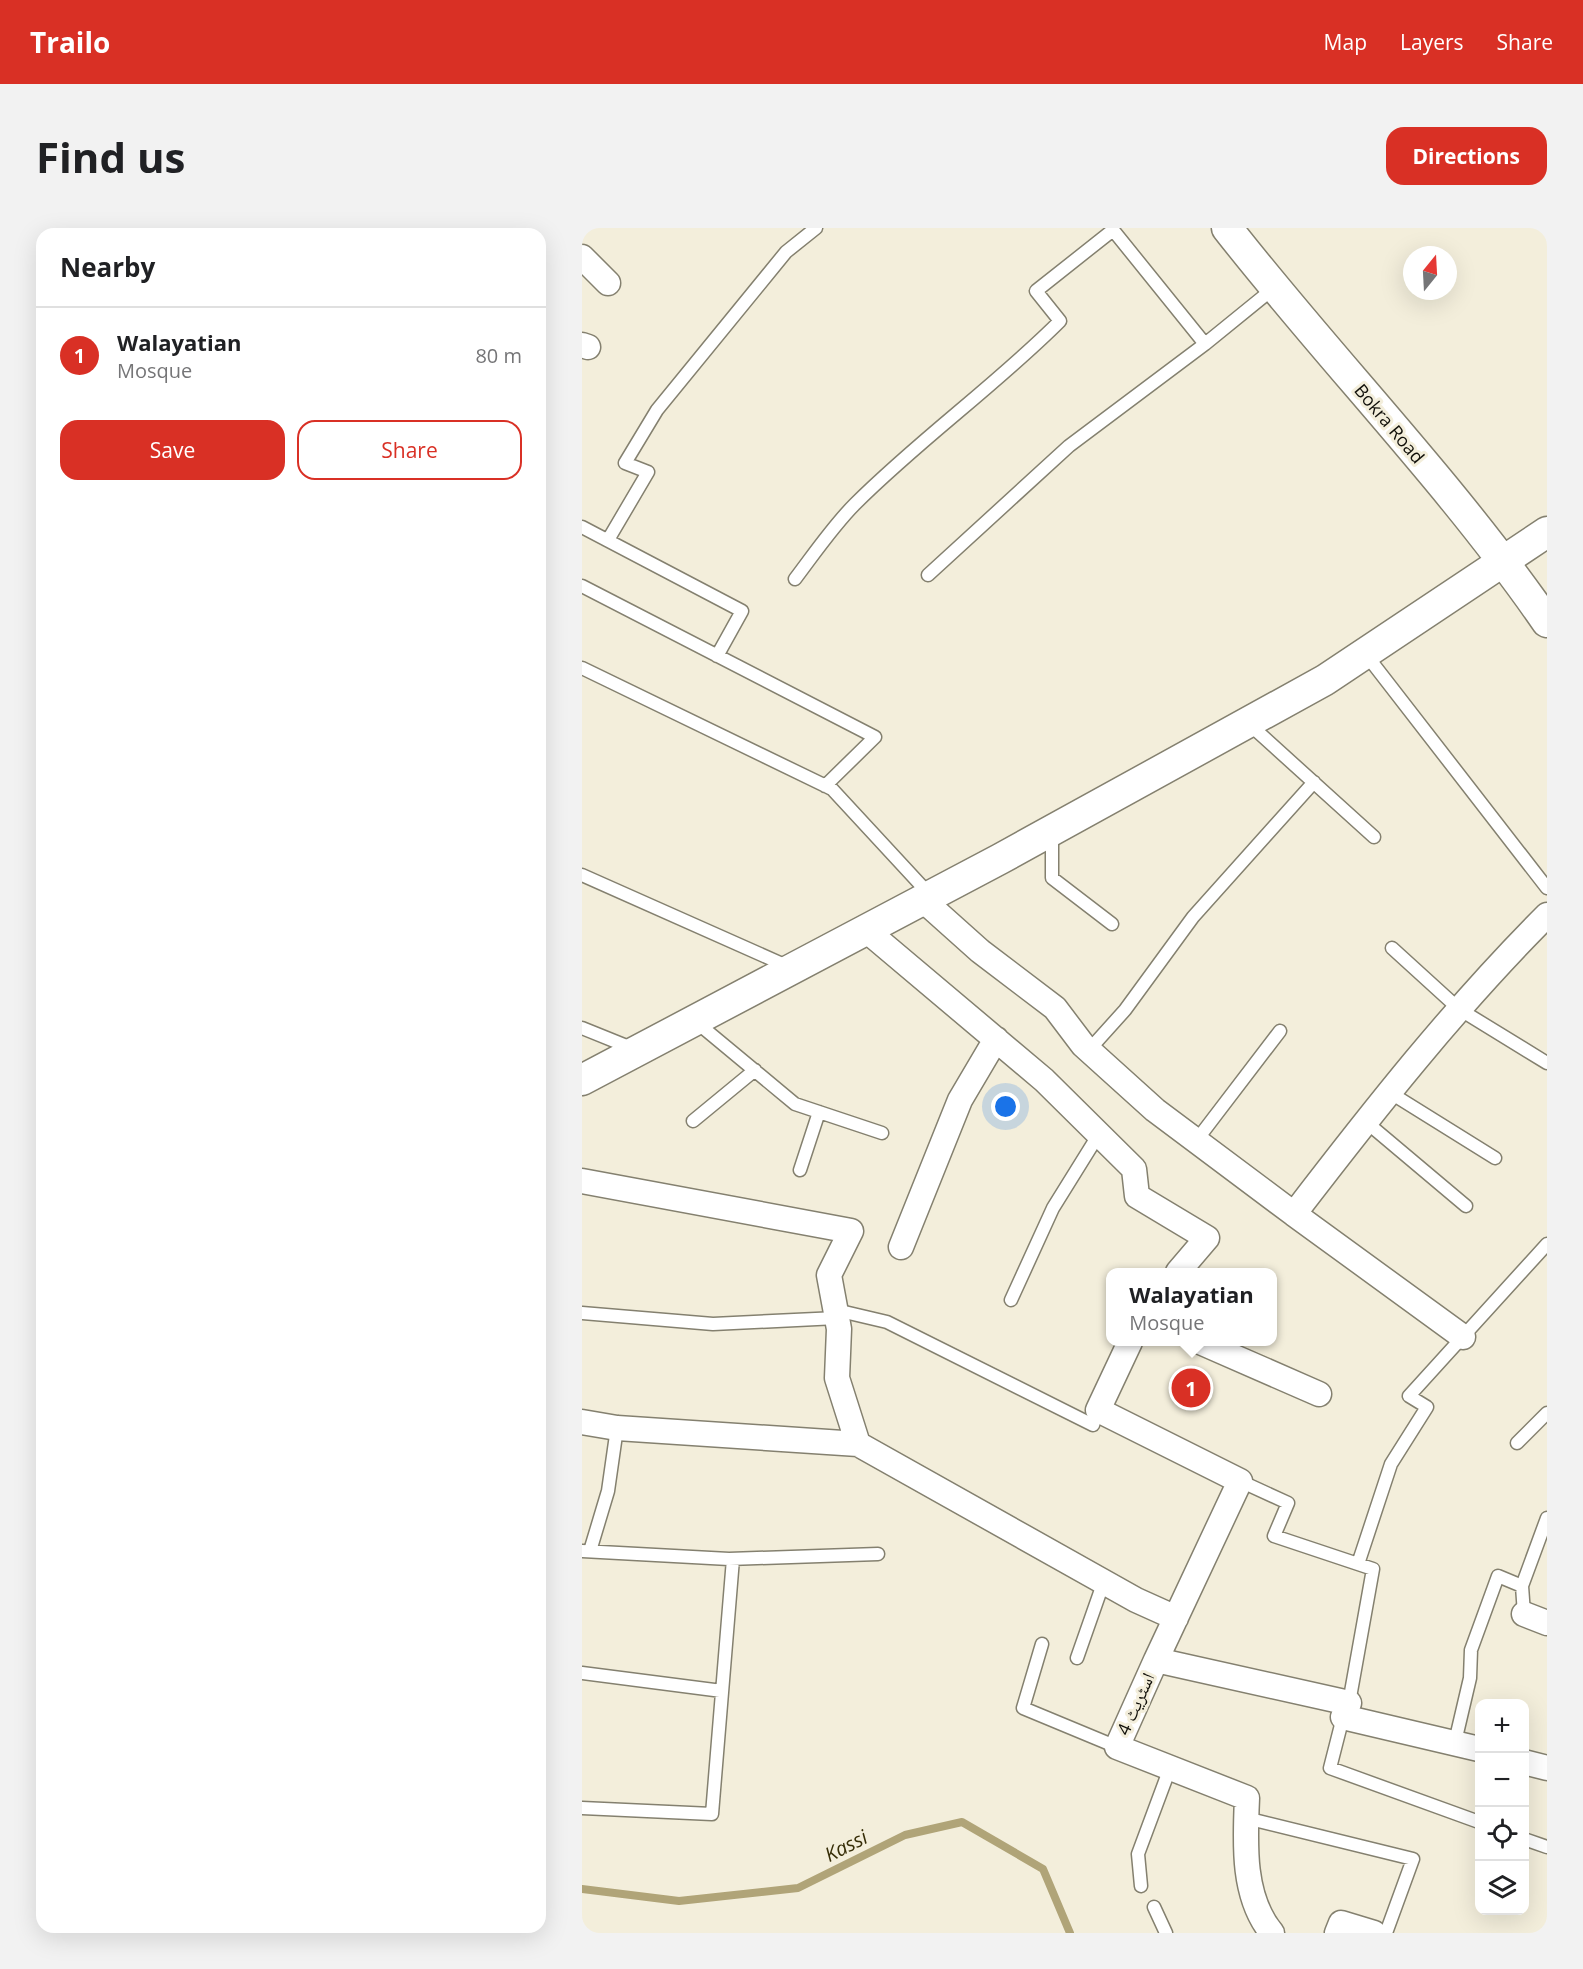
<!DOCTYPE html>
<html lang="en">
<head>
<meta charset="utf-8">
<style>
  body { margin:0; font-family:"Open Sans","Noto Naskh Arabic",sans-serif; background:#f2f2f2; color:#202124 }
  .controls { position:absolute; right:18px; bottom:18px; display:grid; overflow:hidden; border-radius:12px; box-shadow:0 6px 24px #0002 }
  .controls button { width:54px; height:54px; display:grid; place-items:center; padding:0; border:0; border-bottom:2px solid #e0e0e0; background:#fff; color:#202124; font:30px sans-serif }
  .compass { position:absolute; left:821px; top:18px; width:54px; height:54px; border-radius:50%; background:#fff; box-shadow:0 6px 24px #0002; rotate:18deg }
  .you { position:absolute; left:424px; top:879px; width:21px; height:21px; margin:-15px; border:4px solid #fff; border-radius:50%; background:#1a73e8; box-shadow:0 0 0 9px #1a73e833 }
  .badge { display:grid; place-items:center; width:39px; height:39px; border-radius:50%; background:#d93025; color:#fff; font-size:20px; font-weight:700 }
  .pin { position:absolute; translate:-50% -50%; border:3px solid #fff; box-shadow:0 2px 6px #0006 }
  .popup { position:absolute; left:524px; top:1040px; width:171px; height:78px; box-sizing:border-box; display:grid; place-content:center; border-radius:12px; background:#fff; filter:drop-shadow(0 2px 4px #0005); font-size:20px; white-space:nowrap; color:#757577 }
  .popup b { font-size:22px; color:#202124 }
  .popup::after { content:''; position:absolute; left:50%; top:100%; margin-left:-12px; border:12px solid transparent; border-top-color:#fff }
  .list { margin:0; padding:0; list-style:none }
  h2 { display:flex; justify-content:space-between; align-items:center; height:78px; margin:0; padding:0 24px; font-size:26px }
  h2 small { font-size:20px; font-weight:400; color:#757577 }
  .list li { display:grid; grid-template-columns:39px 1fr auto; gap:18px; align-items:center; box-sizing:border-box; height:96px; padding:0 24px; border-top:2px solid #e0e0e0 }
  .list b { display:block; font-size:22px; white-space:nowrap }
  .list p { margin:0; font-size:20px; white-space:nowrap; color:#757577 }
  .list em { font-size:20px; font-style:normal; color:#757577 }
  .actions { display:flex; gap:12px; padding:18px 24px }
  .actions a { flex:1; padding:14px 0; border:2px solid #d93025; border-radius:18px; text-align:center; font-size:21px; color:#d93025 }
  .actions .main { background:#d93025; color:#fff }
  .icon { flex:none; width:33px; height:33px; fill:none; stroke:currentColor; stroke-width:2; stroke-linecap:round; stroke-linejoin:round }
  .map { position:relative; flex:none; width:965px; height:1705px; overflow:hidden; border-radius:18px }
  header { display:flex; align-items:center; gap:36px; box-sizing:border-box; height:84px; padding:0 30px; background:#d93025; color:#fff }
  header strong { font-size:28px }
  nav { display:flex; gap:33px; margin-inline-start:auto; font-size:21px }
  .intro { display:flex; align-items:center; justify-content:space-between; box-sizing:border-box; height:144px; padding:0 36px }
  h1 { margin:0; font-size:42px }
  .button { padding:15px 27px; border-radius:18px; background:#d93025; color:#fff; font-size:21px; font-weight:700 }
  main { display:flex; gap:36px; padding:0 36px }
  aside { flex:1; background:#fff; border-radius:18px; box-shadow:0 6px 24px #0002 }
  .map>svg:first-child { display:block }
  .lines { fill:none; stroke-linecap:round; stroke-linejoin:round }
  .stream { stroke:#b0a478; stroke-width:8 }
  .service-casing { stroke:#84806f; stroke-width:15 }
  .minor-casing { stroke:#84806f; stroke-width:27 }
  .tertiary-casing { stroke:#84806f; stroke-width:33 }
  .service { stroke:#fff; stroke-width:12 }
  .minor { stroke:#fff; stroke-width:24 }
  .tertiary { stroke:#fff; stroke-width:30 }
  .labels { text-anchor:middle; stroke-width:6; stroke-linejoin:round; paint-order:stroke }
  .street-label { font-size:18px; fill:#100f09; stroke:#f3eedb }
  .water-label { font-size:20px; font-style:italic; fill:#372e08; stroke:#f3eedb }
</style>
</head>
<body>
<header>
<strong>Trailo</strong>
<nav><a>Map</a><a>Layers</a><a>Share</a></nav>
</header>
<div class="intro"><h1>Find us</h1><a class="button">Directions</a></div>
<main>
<aside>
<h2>Nearby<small></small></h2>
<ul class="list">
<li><span class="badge">1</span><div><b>Walayatian</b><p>Mosque</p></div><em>80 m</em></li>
</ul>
<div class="actions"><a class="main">Save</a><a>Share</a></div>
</aside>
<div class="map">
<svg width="965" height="1705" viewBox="0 0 965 1705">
  <rect width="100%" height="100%" fill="#f3eedb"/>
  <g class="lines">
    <!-- stream -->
    <path class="stream" d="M0,1661l97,12 119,-13 107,-53 57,-13 81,47 27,64"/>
    <defs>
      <path id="service" d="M531,2l92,114
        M0,299l160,84 -25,45
        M26,312l40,-68 -23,-9 32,-53 129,-158 30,-24
        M346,347l141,-129 136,-102 69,-56
        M213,351c19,-25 38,-53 60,-75 65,-65 140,-118 205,-183l-24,-30 77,-61 -1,-2
        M0,358l293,151 -50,49
        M782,424l183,236
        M0,440l250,121 98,106
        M666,495l126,114
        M470,604v46l60,46
        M0,647l207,92
        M810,720l67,61 88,54
        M113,793l100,83 87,29
        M0,800l52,21
        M507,822l36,-40 68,-93 121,-135
        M807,864l106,66
        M111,893l62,-51
        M783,893l101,85
        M614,913l84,-110
        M218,942l19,-58
        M429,1072l42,-92 46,-74
        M254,1082l51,12 206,103 5,-15
        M0,1085l131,11 124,-6
        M935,1215l30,-30
        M658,1253l48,22 -14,33 99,33 -24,134
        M0,1323l147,8 149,-5
        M8,1323l18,-60 9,-63
        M776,1336l33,-100 36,-57 -18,-11 138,-152
        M942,1386l-2,-28 25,-68
        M460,1416l-19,64 94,39
        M495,1430l27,-77
        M0,1445l140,18
        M761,1489l-13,51 149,54
        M873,1514l15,-64 1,-28 27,-74 24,10
        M0,1580l130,6 21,-255
        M664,1590l167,41 -27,74
        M942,1611l23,8
        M559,1658l-3,-32 32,-86
        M572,1679l12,26"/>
      <path id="minor" d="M0,29l26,26
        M0,117l6,2
        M341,672l57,51 75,57 28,37 72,65 139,104
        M284,702l178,150 90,89 3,27 70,42 -29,34
        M0,953l269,50 -22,44 10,54 -2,49 21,66 278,156 40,18
        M319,1019l59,-147 36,-61
        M881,1109l-169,-123c79,-103 160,-206 253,-299
        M548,1114l-32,68 142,71 -84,179
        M618,1114l119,52
        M0,1194l35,6 241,16
        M942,1386l23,9
        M942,1534l23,6
        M690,1705c-30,-36 -27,-90 -25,-135l-130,-51 39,-87 193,43 -6,14 136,32
        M755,1705l4,-10 33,10"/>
      <path id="tertiary" d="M645,0c104,133 224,255 320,394
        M0,852l418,-221 325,-179 222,-148"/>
    </defs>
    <!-- service casing -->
    <use href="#service" class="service-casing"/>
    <!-- minor casing -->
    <use href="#minor" class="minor-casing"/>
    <!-- tertiary casing -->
    <use href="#tertiary" class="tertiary-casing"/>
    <!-- service -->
    <use href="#service" class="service"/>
    <!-- minor -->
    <use href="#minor" class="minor"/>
    <!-- tertiary -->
    <use href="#tertiary" class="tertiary"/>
  </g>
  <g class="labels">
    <!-- street labels -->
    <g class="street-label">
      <text transform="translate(807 196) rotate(50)" y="6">Bokra Road</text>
      <text transform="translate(554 1476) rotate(-66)" y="6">اسٹریٹ 4</text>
    </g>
    <!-- water labels -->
    <g class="water-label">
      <text transform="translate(264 1618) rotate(-27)" y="7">Kassi</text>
    </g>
  </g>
</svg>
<div class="controls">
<button>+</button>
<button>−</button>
<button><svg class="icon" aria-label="locate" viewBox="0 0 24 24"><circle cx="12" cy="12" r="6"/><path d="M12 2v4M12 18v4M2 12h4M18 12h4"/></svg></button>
<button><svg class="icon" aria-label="layers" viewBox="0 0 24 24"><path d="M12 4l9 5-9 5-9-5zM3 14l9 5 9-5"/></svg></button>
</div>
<svg class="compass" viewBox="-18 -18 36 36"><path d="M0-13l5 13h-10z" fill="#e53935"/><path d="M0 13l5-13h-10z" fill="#757577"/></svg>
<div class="you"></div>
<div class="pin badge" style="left:609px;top:1160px">1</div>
<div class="popup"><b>Walayatian</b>Mosque</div>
</div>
</main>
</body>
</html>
